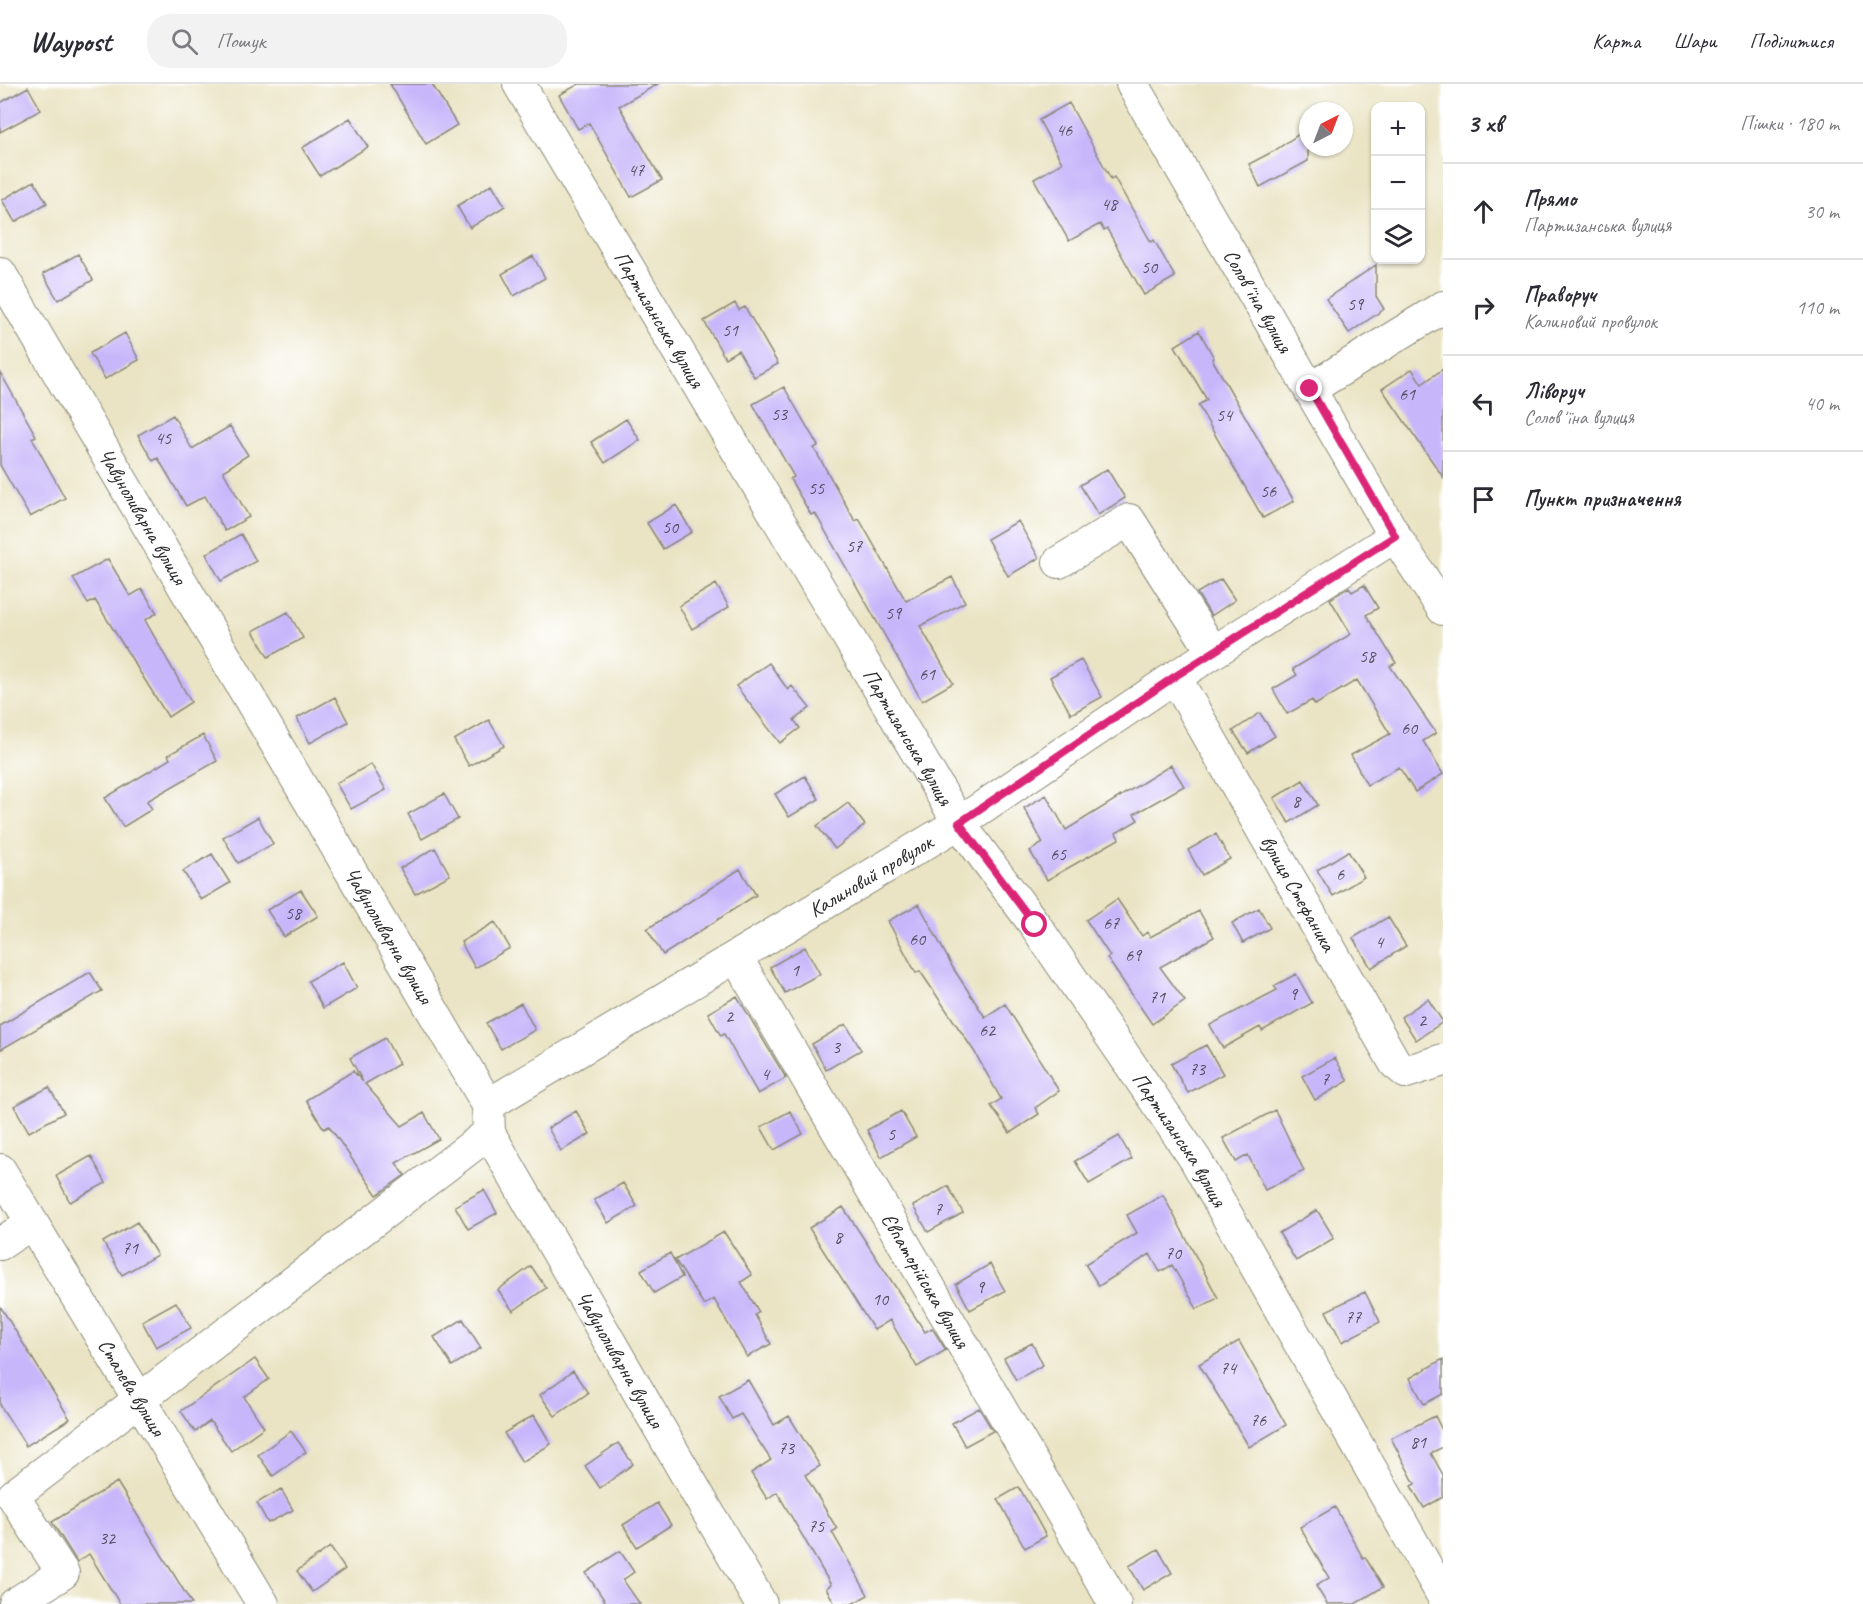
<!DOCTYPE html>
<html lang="uk">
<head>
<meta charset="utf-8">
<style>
  body { margin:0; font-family:Caveat,sans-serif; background:#f2f2f3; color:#2b2b33 }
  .controls { position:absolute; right:18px; top:18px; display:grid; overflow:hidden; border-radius:12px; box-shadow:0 2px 4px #0004 }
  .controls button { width:54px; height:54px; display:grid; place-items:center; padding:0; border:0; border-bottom:2px solid #e1e1e2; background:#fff; color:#2b2b33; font:30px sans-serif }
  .compass { position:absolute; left:1299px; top:18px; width:54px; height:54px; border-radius:50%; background:#fff; box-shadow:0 2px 4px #0004; rotate:42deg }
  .stop { position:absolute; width:18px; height:18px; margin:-14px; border:4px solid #db2777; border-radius:50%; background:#fff }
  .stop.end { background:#db2777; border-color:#fff; box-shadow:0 2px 6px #0008 }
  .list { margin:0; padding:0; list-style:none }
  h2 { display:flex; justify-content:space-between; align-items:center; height:78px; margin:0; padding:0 24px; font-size:26px }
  h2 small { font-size:20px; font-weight:400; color:#7c7c81 }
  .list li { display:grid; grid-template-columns:39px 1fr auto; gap:18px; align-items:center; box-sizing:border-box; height:96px; padding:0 24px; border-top:2px solid #e1e1e2 }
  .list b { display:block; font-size:22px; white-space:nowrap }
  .list p { margin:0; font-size:20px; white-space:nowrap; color:#7c7c81 }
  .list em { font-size:20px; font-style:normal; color:#7c7c81 }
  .icon { flex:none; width:33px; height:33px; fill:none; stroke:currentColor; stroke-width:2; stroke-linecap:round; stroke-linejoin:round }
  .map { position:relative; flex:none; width:1443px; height:1520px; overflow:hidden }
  header { display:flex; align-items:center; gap:36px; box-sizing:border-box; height:84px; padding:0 30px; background:#fff; border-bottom:2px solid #e1e1e2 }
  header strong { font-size:28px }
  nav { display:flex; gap:33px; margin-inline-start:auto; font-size:21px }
  .search { width:420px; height:54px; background:#f2f2f3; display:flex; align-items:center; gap:15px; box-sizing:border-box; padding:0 21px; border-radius:24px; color:#7c7c81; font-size:22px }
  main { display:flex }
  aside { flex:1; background:#fff }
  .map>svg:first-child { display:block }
  .building { fill:#c7b6fa }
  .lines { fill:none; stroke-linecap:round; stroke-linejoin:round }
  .minor-casing { stroke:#8a8878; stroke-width:34 }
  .minor { stroke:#fff; stroke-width:32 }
  .route { stroke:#db2777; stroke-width:8 }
  .labels { text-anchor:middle; stroke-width:4.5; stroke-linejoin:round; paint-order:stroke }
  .number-label { font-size:18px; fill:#524e5f }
  .street-label { font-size:21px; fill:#2b2b2b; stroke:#fff }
</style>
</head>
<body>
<header>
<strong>Waypost</strong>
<div class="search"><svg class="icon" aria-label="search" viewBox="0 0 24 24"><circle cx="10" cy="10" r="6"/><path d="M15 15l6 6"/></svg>Пошук</div>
<nav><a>Карта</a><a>Шари</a><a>Поділитися</a></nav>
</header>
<main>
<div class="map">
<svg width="1443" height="1520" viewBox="0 0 1443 1520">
  <rect width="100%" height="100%" fill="#fff"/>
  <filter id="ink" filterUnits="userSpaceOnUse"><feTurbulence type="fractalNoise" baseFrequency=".0167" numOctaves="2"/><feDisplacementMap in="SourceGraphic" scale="12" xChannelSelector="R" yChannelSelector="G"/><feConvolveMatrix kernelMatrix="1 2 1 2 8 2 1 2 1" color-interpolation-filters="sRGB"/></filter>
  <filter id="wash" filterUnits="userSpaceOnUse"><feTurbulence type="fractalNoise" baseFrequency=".008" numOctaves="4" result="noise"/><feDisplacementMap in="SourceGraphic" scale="24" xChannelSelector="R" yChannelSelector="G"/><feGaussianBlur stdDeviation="1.35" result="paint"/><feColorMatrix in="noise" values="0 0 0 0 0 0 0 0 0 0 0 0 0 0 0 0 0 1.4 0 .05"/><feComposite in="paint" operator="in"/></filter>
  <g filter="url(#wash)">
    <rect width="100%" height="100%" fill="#eae4c4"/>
    <g id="blocks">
      <!-- building -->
      <path class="building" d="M390,0h42l25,41 -31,19z
        M579,0h79l-39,22 43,74 -31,17 -42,-74 -11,6 -19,-34z
        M28,3l13,23 -41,22v-29z
        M1069,19l42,76 3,-2 37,65 3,-2 21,37 -31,18 -37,-66 -3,2 -4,-7 -31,17 -35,-62 28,-16 -23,-43z
        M350,34l18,29 -48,29 -18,-28z
        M1308,44v33l-48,26 -11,-23 25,-13z
        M34,97l13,22 -32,19 -13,-22z
        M492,100l13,22 -35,22 -13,-22z
        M78,170l15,26 -35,20 -15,-26z
        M533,172l12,22 -31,18 -12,-22z
        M1376,181v31l8,13 -35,24 -23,-34z
        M735,219l4,7 6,-3 33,57 -24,13 -16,-27 -13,8 -21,-37z
        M1199,247l15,27 -2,1 82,142 -31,17 -65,-113 9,-5 -32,-54z
        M125,249l14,27 -34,19 -15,-26z
        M1412,285l10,15 21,-15v108l-61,-88z
        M0,288l36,64 -4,2 33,60 -35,19 -30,-52z
        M784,303l34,59 -4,2 41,73 4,-2 47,82 46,-24 13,25 -45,24 33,57 -31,18 -107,-188 -4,2 -21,-36 4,-2 -41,-73z
        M173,331l19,34 38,-23 18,29 -25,16 26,46 -24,14 -20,-35 -19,10 -28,-48 -5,3 -15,-26z
        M626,335l14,21 -35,23 -14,-21z
        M1107,385l18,29 -27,17 -18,-30z
        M676,421l16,27 -29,17 -16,-26z
        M1018,437l21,37 -31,18 -21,-37z
        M241,450l15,27 -35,20 -15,-27z
        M108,475l22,37 12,-7 15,24 -12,7 46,82 -23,15 -73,-117 -7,4 -15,-26z
        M1221,495l14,21 -24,16 -14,-23z
        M716,500l13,23 -37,22 -13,-23z
        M1364,501l14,23 -12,7 30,48 -6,3 46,67 -13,8 20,33 -28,18 -16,-25 -32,18 -16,-30 39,-21 -33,-54 -42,25 -3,-5 -25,14 -14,-25 24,-14 -4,-6 58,-35 -21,-35 19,-12 3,5z
        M288,528l15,26 -35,19 -15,-26z
        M1081,576l21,37 -31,17 -21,-37z
        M769,579l19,27 4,-4 18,22 -16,12 6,8 -20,15 -44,-57z
        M335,613l13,25 -38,21 -13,-25z
        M1260,629l15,23 -27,17 -15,-22z
        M489,636l15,26 -35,20 -15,-26z
        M203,651l14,26 -70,40 5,8 -29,18 -18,-29 65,-39 -2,-4z
        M371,680l15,26 -35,19 -15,-26z
        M1171,681l13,21 -50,28 4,6 -22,13 3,6 -72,41 -17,-29 13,-8 -19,-35 22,-13 20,35z
        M805,692l14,23 -30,18 -14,-23z
        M1303,696l15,25 -29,18 -15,-25z
        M444,710l14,25 -36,20 -14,-25z
        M848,719l17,22 -30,24 -18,-23z
        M258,733l15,27 -35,19 -15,-26z
        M1216,750l14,25 -28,16 -14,-25z
        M435,764l15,27 -35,19 -15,-26z
        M1348,767l16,26 -31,19 -16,-26z
        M212,770l18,29 -29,17 -18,-29z
        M740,785l16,26 -93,60 -16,-26z
        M301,806l17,26 -34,21 -17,-27z
        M1117,815l25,37 5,-4 3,5 49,-26 15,26 -54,30 25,34 -33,23 -45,-66 3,-2 -24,-36z
        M919,820l34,64 32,49 20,-13 54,87 -24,17 4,6 -29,19 -19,-27 10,-7 -27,-48 -54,-80 -4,2 -28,-52z
        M1259,824l11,20 -27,15 -11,-20z
        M1388,833l18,29 -35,22 -18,-30z
        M495,838l15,26 -35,20 -14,-26z
        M805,863l15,27 -35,19 -15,-26z
        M343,878l14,26 -34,20 -15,-27z
        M90,888l12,19 -102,59v-24z
        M1296,890l16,29 -50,28 -2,-4 -37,21 -13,-23 67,-35 -3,-4z
        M737,912l49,82 -28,16 -34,-60 -3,2 -13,-23z
        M1428,915l15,23 -27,18 -15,-23z
        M521,919l14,27 -34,19 -15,-26z
        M846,940l15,26 -35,20 -14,-26z
        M385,954l14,26 -34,20 37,42 22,-13 15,26 -43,24 9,12 -28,20 -48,-69 -5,3 -18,-29 47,-29 10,11 -13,-24z
        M1206,961l17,29 -35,19 -17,-29z
        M1335,974l13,23 -33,19 -13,-24z
        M49,1003l15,26 -35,19 -15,-26z
        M1275,1026l29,61 -39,19 -17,-35 -12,7 -13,-24z
        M576,1027l14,23 -29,17 -13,-23z
        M790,1027l13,23 -29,16 -13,-23z
        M901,1027l15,26 -35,20 -14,-27z
        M1119,1052l13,23 -43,25 -14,-23z
        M91,1072l15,27 -36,19 -14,-26z
        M623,1099l14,23 -29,17 -14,-23z
        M948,1102l15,27 -35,19 -15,-26z
        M484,1106l13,23 -29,16 -13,-23z
        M1163,1111l55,103 -21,11 -25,-44 -12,7 -10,-18 -51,32 -14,-22 52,-31 -10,-18z
        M843,1123l82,125 7,-4 14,22 -29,17 -27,-47 -16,10 -65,-102z
        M1317,1126l17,28 -38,23 -17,-28z
        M137,1138l20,33 -35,20 -19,-33z
        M724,1148l28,43 -11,7 18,30 -4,3 16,29 -24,13 -33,-58 -10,6 -29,-45z
        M670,1169l12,24 -28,16 -13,-23z
        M990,1180l15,27 -35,19 -14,-26z
        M531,1182l15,22 -33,23 -15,-21z
        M1365,1208l15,30 -38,20 -16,-31z
        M176,1218l15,26 -35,19 -14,-26z
        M0,1222l70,113 -44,27 -26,-41z
        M463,1235l18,29 -29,18 -18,-29z
        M1239,1257l47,84 -37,22 -50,-83z
        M1032,1259l11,22 -27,15 -12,-22z
        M255,1275l14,20 -25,18 20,30 -33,24 -21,-30 -15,11 -14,-21z
        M1443,1275v35l-19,10 -14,-26z
        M573,1287l15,22 -33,23 -15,-21z
        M748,1296l26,45 15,-9 31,50 -15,9 32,54 -5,3 36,63 -16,9h-17l-9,-16 5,-3 -54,-93 -10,7 -16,-26 20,-13 -30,-46 -9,5 -13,-23z
        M979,1324l14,23 -28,15 -13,-23z
        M534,1331l17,29 -29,18 -18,-29z
        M1435,1332l8,16v15l-12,6 12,22v22l-19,11 -13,-22 4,-2 -24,-46z
        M291,1347l15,21 -33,24 -15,-21z
        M618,1359l15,21 -33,24 -15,-22z
        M117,1398l75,122h-72l-31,-50 -12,8 -25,-40z
        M1019,1403l27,49 -21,12 -27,-49z
        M281,1405l12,21 -25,13 -11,-20z
        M657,1419l14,22 -34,22 -14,-22z
        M1335,1423l28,51 2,-1 18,30 -28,17h-28l-11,-18 13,-8 -29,-51z
        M330,1463l15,22 -33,23 -15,-21z
        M1158,1465l14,24 -29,17 -14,-24z
        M620,1467l14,21 -11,8 17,24h-33l-21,-31z"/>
    </g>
  </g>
  <g filter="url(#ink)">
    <use href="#blocks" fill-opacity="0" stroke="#8a8878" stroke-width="1.5"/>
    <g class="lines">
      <defs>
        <g id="minor">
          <path id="s1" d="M519,0l440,739 76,102 160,234 248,437"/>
          <path d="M1132,0l263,452 48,73"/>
          <path id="s2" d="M0,189l488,832 1,28 272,471"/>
          <path d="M1310,305l133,-82"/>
          <path d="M1059,478l70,-42 84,132"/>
          <path id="s3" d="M1175,593l220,386 11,9 37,-12"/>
          <path id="s4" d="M736,873l379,647"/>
          <path id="s5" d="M488,1021l471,-282 216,-146 220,-141"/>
          <path id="s6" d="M0,1086l263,434"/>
          <path d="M0,1160l32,-21"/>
          <path d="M15,1520l48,-31 -50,-77 476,-363"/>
        </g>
      </defs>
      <!-- minor casing -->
      <use href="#minor" class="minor-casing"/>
      <!-- minor -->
      <use href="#minor" class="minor"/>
    </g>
  </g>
  <g class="lines" filter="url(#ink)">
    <!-- route -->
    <path class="route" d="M1035,841l-76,-102 215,-146 221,-141 -85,-147"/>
  </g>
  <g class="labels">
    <!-- number labels -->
    <g class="number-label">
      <text x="1064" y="52">46</text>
      <text x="636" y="92">47</text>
      <text x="1109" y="126">48</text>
      <text x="1149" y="189">50</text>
      <text x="1355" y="226">59</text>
      <text x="730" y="252">51</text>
      <text x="1407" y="316">61</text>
      <text x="779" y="336">53</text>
      <text x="1224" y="337">54</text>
      <text x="163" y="360">45</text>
      <text x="816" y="410">55</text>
      <text x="1268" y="413">56</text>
      <text x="670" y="449">50</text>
      <text x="854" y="468">57</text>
      <text x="893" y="535">59</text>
      <text x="1367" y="578">58</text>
      <text x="927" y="596">61</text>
      <text x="1409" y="650">60</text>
      <text x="1296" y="723">8</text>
      <text x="1058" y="776">65</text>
      <text x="1340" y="796">6</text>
      <text x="293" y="835">58</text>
      <text x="1111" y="845">67</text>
      <text x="917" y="861">60</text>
      <text x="1379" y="864">4</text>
      <text x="1133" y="877">69</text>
      <text x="795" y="892">1</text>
      <text x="1293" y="916">9</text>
      <text x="1157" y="919">71</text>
      <text x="729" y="938">2</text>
      <text x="1422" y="942">2</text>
      <text x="987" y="952">62</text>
      <text x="836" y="969">3</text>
      <text x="1197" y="991">73</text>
      <text x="765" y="996">4</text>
      <text x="1325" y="1001">7</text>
      <text x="891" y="1056">5</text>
      <text x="938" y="1131">7</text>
      <text x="838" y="1159">8</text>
      <text x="130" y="1170">71</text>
      <text x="1173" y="1175">70</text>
      <text x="980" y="1209">9</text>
      <text x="880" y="1221">10</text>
      <text x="1353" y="1239">77</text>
      <text x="1228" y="1290">74</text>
      <text x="1258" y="1342">76</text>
      <text x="1418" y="1364">81</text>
      <text x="786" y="1370">73</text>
      <text x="816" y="1448">75</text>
      <text x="107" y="1460">32</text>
    </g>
    <!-- street labels -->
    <g class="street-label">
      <text transform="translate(1258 217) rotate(60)" y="7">Соловʼїна вулиця</text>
      <text dy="7" stroke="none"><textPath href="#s1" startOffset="274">Партизанська вулиця</textPath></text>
      <text dy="7" stroke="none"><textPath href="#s2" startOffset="282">Чавуноливарна вулиця</textPath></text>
      <text dy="7" stroke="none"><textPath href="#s1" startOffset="760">Партизанська вулиця</textPath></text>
      <text dy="7" stroke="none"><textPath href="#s5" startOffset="446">Калиновий провулок</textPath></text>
      <text dy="7" stroke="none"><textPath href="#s3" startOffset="249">вулиця Стефаника</textPath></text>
      <text dy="7" stroke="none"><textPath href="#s2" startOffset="768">Чавуноливарна вулиця</textPath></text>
      <text dy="7" stroke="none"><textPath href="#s1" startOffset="1246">Партизанська вулиця</textPath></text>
      <text dy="7" stroke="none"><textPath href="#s4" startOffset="375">Євпаторійська вулиця</textPath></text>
      <text dy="7" stroke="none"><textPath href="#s2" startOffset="1254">Чавуноливарна вулиця</textPath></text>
      <text dy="7" stroke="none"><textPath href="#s6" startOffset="254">Сталева вулиця</textPath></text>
    </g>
  </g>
</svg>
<div class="controls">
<button>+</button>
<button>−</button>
<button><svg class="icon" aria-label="layers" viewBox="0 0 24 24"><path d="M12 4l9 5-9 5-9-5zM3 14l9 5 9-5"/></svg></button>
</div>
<svg class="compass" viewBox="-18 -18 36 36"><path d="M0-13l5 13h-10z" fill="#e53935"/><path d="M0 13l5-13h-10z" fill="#7c7c81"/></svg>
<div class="stop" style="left:1035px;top:841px"></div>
<div class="stop end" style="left:1310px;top:305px"></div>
</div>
<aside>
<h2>3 хв<small>Пішки · 180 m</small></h2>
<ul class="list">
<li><svg class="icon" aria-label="ahead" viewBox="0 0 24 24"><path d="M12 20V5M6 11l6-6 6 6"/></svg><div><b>Прямо</b><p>Партизанська вулиця</p></div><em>30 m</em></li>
<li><svg class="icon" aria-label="right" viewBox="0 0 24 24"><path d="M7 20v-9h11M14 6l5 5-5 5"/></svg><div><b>Праворуч</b><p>Калиновий провулок</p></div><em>110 m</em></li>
<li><svg class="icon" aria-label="left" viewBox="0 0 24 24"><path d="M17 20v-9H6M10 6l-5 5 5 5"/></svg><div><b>Ліворуч</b><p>Соловʼїна вулиця</p></div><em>40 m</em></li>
<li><svg class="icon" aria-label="arrive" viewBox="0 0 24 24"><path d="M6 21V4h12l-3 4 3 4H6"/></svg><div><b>Пункт призначення</b></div></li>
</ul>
</aside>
</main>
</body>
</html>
